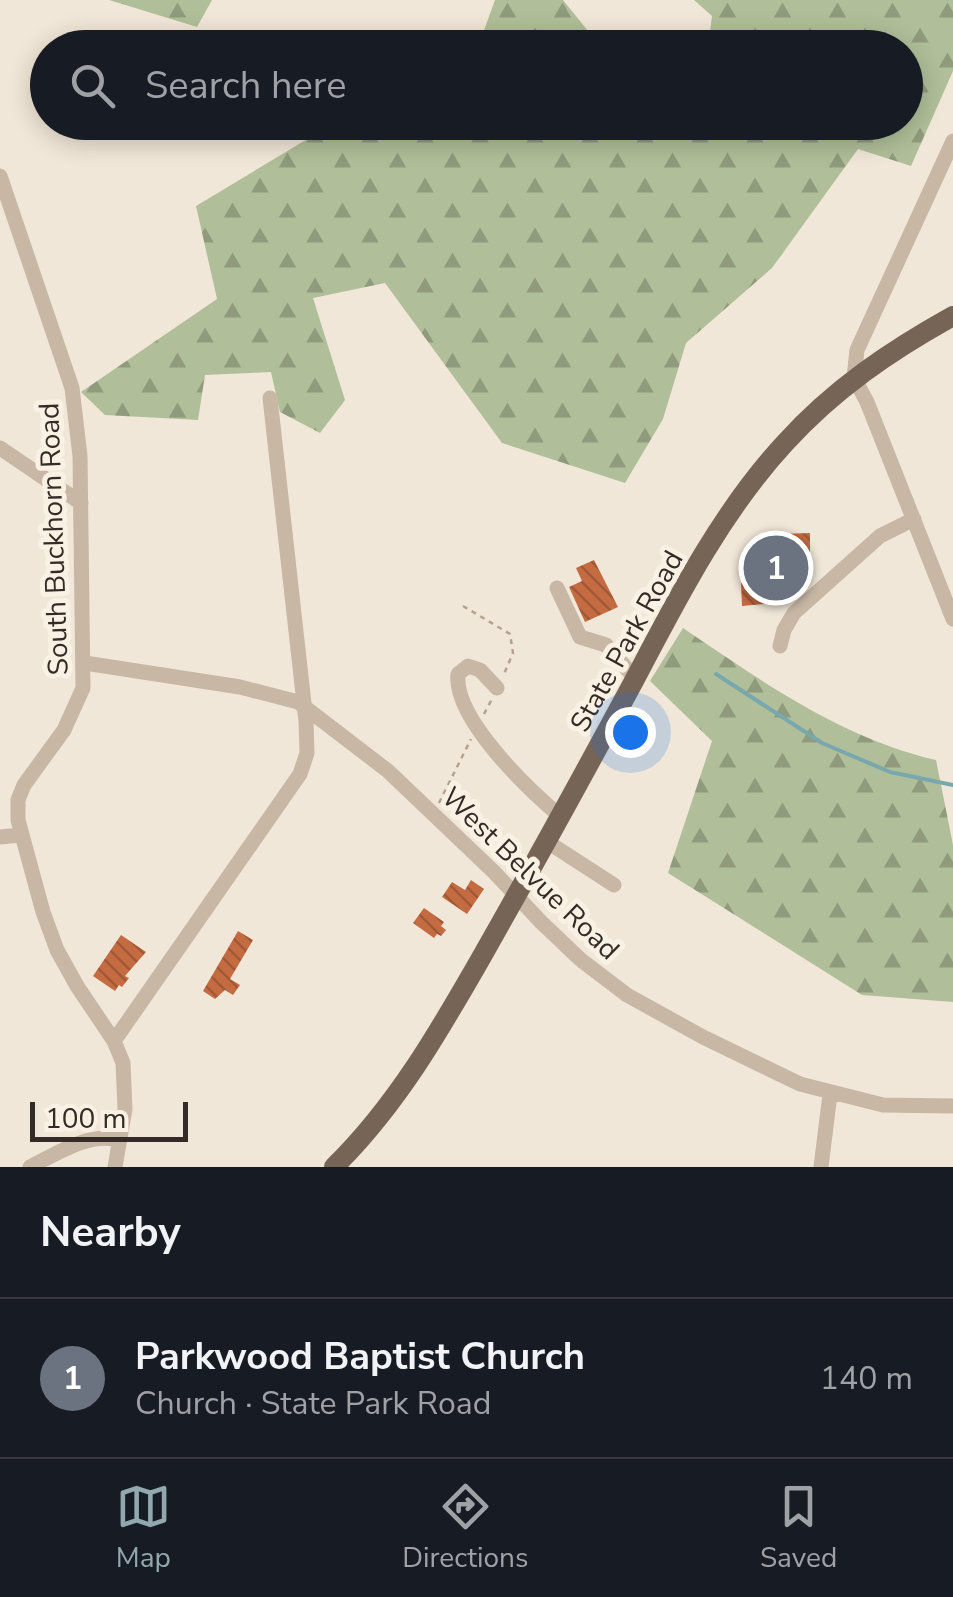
<!DOCTYPE html>
<html lang="en">
<head>
<meta charset="utf-8">
<style>
  body { margin:0; font-family:"Nunito Sans",sans-serif; background:#20242c; color:#f1f3f6 }
  .scale { position:absolute; left:30px; bottom:25px; width:158px; box-sizing:border-box; padding-left:10px; border:5px solid #342b26; border-top:0; font-size:28px; line-height:35px; white-space:nowrap; color:#342b26; -webkit-text-stroke:8px #f9f1e4; paint-order:stroke }
  .you { position:absolute; left:630px; top:732px; width:35px; height:35px; margin:-25px; border:8px solid #fff; border-radius:50%; background:#1a73e8; box-shadow:0 0 0 15px #1a73e833 }
  .badge { display:grid; place-items:center; width:65px; height:65px; border-radius:50%; background:#91a8ae; color:#fff; font-size:32px; font-weight:700 }
  .pin { position:absolute; translate:-50% -50%; border:5px solid #fff; box-shadow:0 2px 10px #0006 }
  .list { margin:0; padding:0; list-style:none }
  h2 { display:flex; justify-content:space-between; align-items:center; height:130px; margin:0; padding:0 40px; font-size:42px }
  h2 small { font-size:32px; font-weight:400; color:#9ea1a6 }
  .list li { display:grid; grid-template-columns:65px 1fr auto; gap:30px; align-items:center; box-sizing:border-box; height:160px; padding:0 40px; border-top:2px solid #363941 }
  .list b { display:block; font-size:38px; white-space:nowrap }
  .list p { margin:0; font-size:32px; white-space:nowrap; color:#9ea1a6 }
  .list em { font-size:32px; font-style:normal; color:#9ea1a6 }
  .icon { flex:none; width:55px; height:55px; fill:none; stroke:currentColor; stroke-width:2; stroke-linecap:round; stroke-linejoin:round }
  .map { position:relative; flex:none; width:953px; height:1167px; overflow:hidden }
  .search { position:absolute; background:#171b24; box-shadow:0 5px 25px #0003; left:30px; right:30px; top:30px; height:110px; display:flex; align-items:center; gap:25px; box-sizing:border-box; padding:0 35px; border-radius:55px; color:#9ea1a6; font-size:38px }
  .sheet { height:290px; background:#171b24 }
  nav { display:flex; justify-content:space-around; align-items:center; box-sizing:border-box; height:140px; border-top:2px solid #363941; background:#171b24; font-size:28px; color:#9ea1a6 }
  nav a { display:grid; justify-items:center; gap:5px }
  nav .on { color:#91a8ae }
  .map>svg:first-child { display:block }
  .forest { fill:url(#forest-firs) }
  .lines { fill:none; stroke-linecap:round; stroke-linejoin:round }
  .stream { stroke:#78a8ad; stroke-width:4 }
  .building { fill:url(#building-back-hatch) }
  .path { stroke:#b4a28f; stroke-width:2.5; stroke-dasharray:5 5; stroke-linecap:butt }
  .minor { stroke:#c8b7a5; stroke-width:15 }
  .major { stroke:#766457; stroke-width:20 }
  .labels { text-anchor:middle; stroke-width:10; stroke-linejoin:round; paint-order:stroke }
  .street-label { font-size:28px; fill:#342b26; stroke:#f9f1e4 }
</style>
</head>
<body>
<div class="map">
<svg width="953" height="1167" viewBox="0 0 953 1167">
  <defs>
    <pattern id="forest-firs" width="22" height="20" patternUnits="userSpaceOnUse" patternTransform="scale(2.5)"><rect width="22" height="20" fill="#b0bf99"/><path d="M5 1l3.5 6h-7zM16 11l3.5 6h-7z" fill="#909b7d"/></pattern>
    <pattern id="building-back-hatch" width="6" height="6" patternUnits="userSpaceOnUse" patternTransform="scale(2.5)"><rect width="6" height="6" fill="#c56b42"/><path d="M-1 5l2 2M0 0l6 6M5-1l2 2" fill="none" stroke="#a15837"/></pattern>
  </defs>
  <rect width="100%" height="100%" fill="#f1e7d8"/>
  <!-- forest -->
  <path class="forest" d="M109,0h103l-15,27z
    M495,0h68l38,47h-142l24,-14z
    M694,0h259v71l-42,95 -53,-17 -86,119 -86,75 -23,76 -38,64 -123,-40 -117,-160 -72,15 32,102 -25,33 -40,-21 -9,-40 -66,3 -7,45 -93,-5 -24,-23 136,-93 -21,-93 138,-83 327,-1 4,5 3,-5h238v-74l-198,-1 4,-31z
    M683,628c80,54 158,110 253,132l17,85v157l-91,-7 -194,-122 44,-132 -62,-60z"/>
  <g class="lines">
    <!-- stream -->
    <path class="stream" d="M716,674l106,69 68,29 63,13"/>
  </g>
  <!-- building -->
  <path class="building" d="M810,533v27h-14l-32,35 1,9 -23,2 -1,-23 22,-1 -7,-7 26,-27 -1,-14z
    M594,560l24,47 -33,15 -16,-35 13,-6 -6,-13z
    M471,880l13,9 -17,25 -25,-17 10,-15 13,8z
    M424,908l20,14 -3,4 5,4 -5,6 -4,-2 -3,4 -21,-15z
    M238,931l15,9 -23,39 10,6 -7,10 -8,-5 -10,9 -12,-8z
    M121,935l25,17 -21,24 4,2 -7,9 -3,-2 -4,6 -22,-15z"/>
  <g class="lines">
    <!-- path -->
    <path class="path" d="M463,606l47,28 3,19 -9,21
      M484,714l8,-15
      M439,803l32,-64"/>
    <!-- minor -->
    <path class="minor" d="M953,141l-96,209 -3,28 13,24 86,217
      M0,176l72,212 8,68 3,232 -19,42 -40,55 -6,15v20l25,92 14,38 20,36 37,55 9,22 2,46 -10,58
      M0,448l81,55
      M557,588l23,49 26,8 29,33
      M780,646l4,-16 10,-17 86,-77 34,-17
      M85,663l155,24 58,15 90,69 106,101 47,50 40,38 46,35 76,42 97,47 83,21 70,1
      M497,688l-17,-18 -12,-4 -10,8c-5,44 70,115 102,142
      M0,837l21,-2
      M546,841l68,44
      M114,1041l186,-267 7,-21 -1,-32 -36,-323
      M30,1167c28,-14 58,-35 90,-27
      M821,1167l9,-73"/>
    <!-- major -->
    <path class="major" d="M334,1167c64,-63 107,-139 151,-216 51,-90 101,-181 150,-272 43,-82 87,-168 150,-236 49,-54 105,-92 168,-127"/>
  </g>
  <g class="labels">
    <!-- street labels -->
    <g class="street-label">
      <text transform="translate(53 539) rotate(-92)" y="10">South Buckhorn Road</text>
      <text transform="translate(626 641) rotate(-61)" y="10">State Park Road</text>
      <text transform="translate(531 873) rotate(44)" y="10">West Belvue Road</text>
    </g>
  </g>
</svg>
<div class="scale">100 m</div>
<div class="you"></div>
<div class="pin badge" style="left:776px;top:568px;background:#6b7280">1</div>
<div class="search"><svg class="icon" aria-label="search" viewBox="0 0 24 24"><circle cx="10" cy="10" r="6"/><path d="M15 15l6 6"/></svg>Search here</div>
</div>
<section class="sheet">
<h2>Nearby<small></small></h2>
<ul class="list">
<li><span class="badge" style="background:#6b7280">1</span><div><b>Parkwood Baptist Church</b><p>Church · State Park Road</p></div><em>140 m</em></li>
</ul>
</section>
<nav>
<a class="on"><svg class="icon" aria-label="map" viewBox="0 0 24 24"><path d="M3 6l6-2 6 2 6-2v14l-6 2-6-2-6 2zM9 4v14M15 6v14"/></svg>Map</a>
<a><svg class="icon" aria-label="directions" viewBox="0 0 24 24"><path d="M12 3l9 9-9 9-9-9zM9 14v-3h6M13 9l2 2-2 2"/></svg>Directions</a>
<a><svg class="icon" aria-label="saved" viewBox="0 0 24 24"><path d="M7 4h10v16l-5-4-5 4z"/></svg>Saved</a>
</nav>
</body>
</html>
